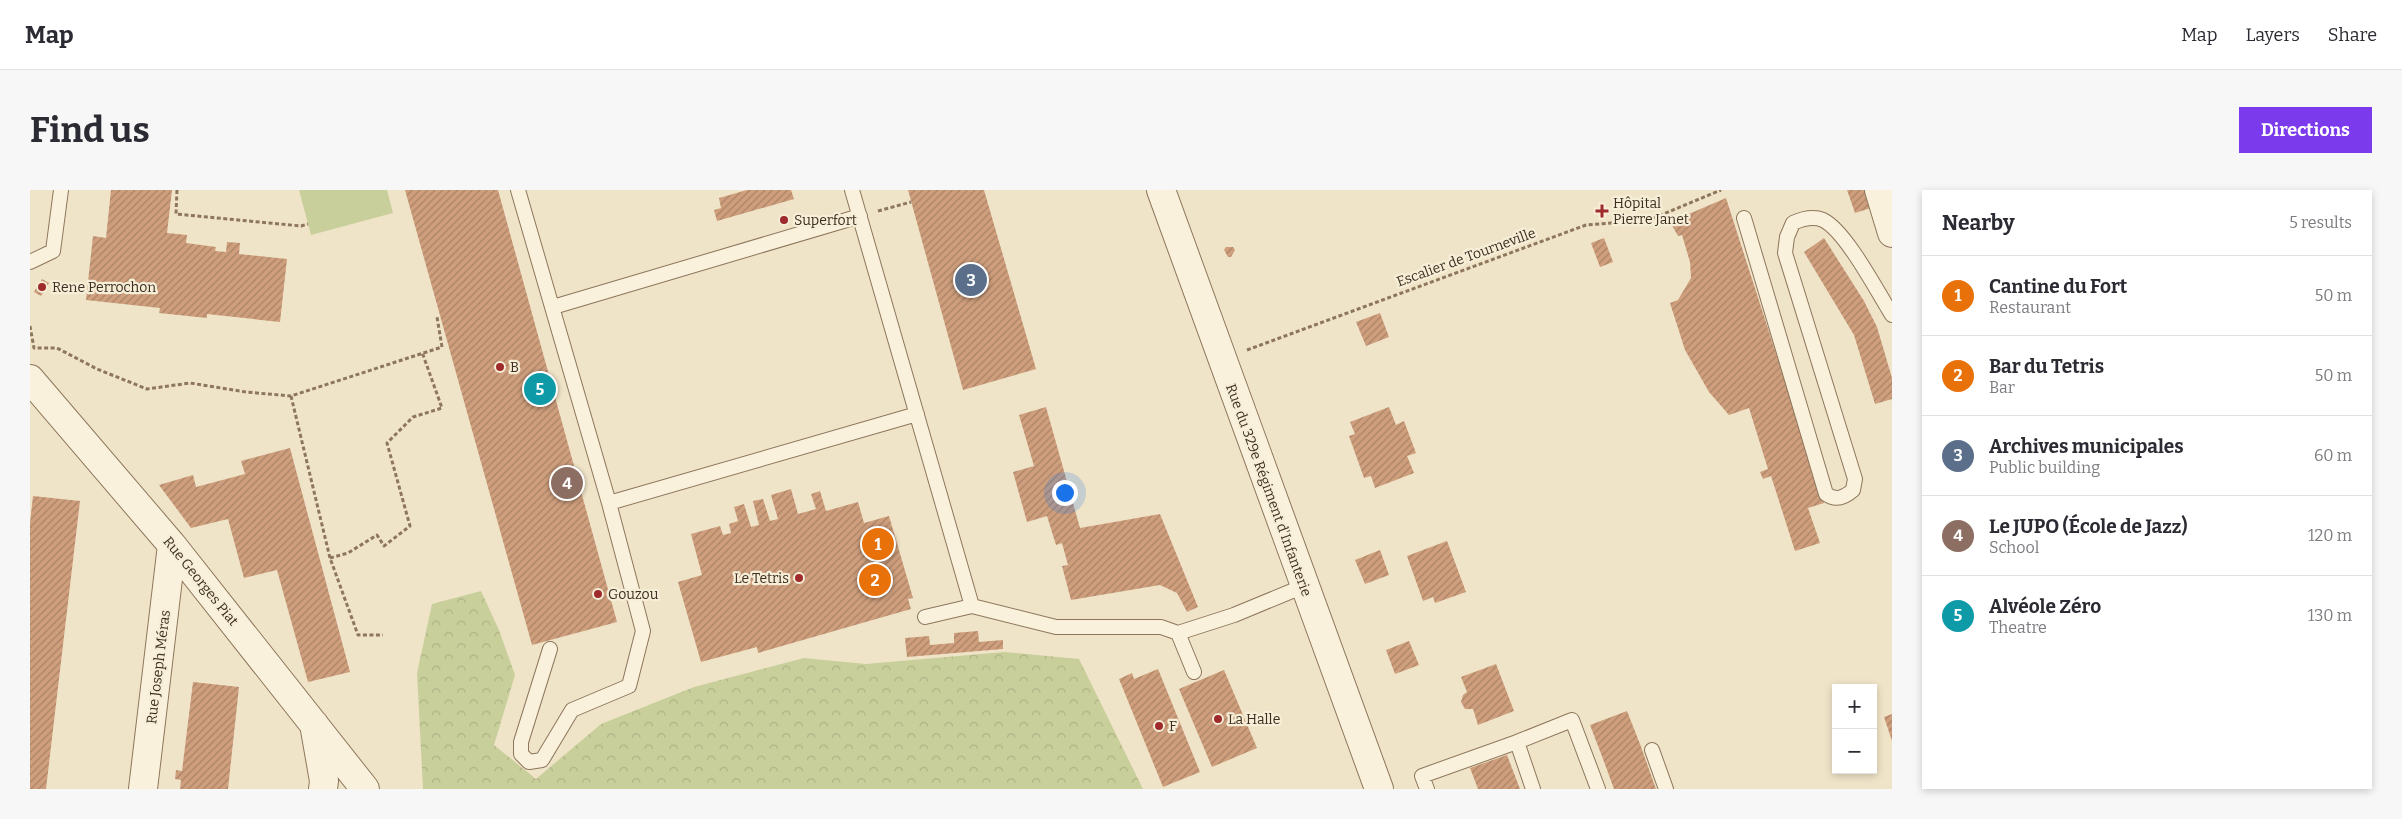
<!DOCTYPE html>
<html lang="en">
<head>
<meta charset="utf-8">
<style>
  body { margin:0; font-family:Bitter,serif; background:#f7f7f7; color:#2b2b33 }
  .controls { position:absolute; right:15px; bottom:15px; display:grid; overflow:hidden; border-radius:0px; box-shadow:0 2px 8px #0003 }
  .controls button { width:45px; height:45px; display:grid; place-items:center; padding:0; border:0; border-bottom:1px solid #e1e1e2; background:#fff; color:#2b2b33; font:25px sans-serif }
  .you { position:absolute; left:1034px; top:302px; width:18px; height:18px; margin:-12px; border:4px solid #fff; border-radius:50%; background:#1a73e8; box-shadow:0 0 0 8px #1a73e833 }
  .badge { display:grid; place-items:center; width:32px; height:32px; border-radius:50%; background:#7c3aed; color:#fff; font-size:16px; font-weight:700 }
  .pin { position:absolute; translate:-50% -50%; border:2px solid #fff; box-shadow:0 1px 5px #0006 }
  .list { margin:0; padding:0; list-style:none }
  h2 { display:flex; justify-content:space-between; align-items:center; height:65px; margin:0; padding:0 20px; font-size:21px }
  h2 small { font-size:16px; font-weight:400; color:#7c7c81 }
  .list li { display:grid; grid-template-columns:32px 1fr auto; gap:15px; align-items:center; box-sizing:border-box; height:80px; padding:0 20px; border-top:1px solid #e1e1e2 }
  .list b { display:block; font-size:19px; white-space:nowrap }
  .list p { margin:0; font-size:16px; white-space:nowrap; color:#7c7c81 }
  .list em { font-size:16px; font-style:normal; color:#7c7c81 }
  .map { position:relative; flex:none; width:1862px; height:599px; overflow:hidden; border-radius:0px }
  header { display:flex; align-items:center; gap:30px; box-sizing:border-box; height:70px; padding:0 25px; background:#fff; border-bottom:1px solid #e1e1e2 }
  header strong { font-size:24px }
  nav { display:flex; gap:28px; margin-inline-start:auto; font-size:18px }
  .intro { display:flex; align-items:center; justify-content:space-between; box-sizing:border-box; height:120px; padding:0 30px }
  h1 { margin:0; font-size:35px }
  .button { padding:12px 22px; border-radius:0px; background:#7c3aed; color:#fff; font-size:18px; font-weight:700 }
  main { display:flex; gap:30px; padding:0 30px }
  aside { flex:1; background:#fff; border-radius:0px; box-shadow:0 2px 8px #0003 }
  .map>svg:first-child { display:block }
  .green { fill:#c9cf9b }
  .forest { fill:url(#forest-crowns) }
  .building { fill:url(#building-hatch) }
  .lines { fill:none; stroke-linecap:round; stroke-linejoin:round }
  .service-casing { stroke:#8d765c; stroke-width:16 }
  .minor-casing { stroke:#8d765c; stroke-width:30 }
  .tertiary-casing { stroke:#8d765c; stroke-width:30 }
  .path { stroke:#8d765c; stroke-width:3; stroke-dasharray:4 2.5; stroke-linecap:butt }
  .service { stroke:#faf1dc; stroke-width:14 }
  .minor { stroke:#faf1dc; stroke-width:28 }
  .tertiary { stroke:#faf1dc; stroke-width:28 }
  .poi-dot { fill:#9e2a2b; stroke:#f7eed8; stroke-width:2 }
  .labels { text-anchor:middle; stroke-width:4.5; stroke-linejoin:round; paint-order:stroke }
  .poi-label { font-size:14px; fill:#3d2e20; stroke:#f7eed8; text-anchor:start }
  .street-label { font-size:14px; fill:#3d2e20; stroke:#f7eed8 }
</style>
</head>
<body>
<header>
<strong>Map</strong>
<nav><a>Map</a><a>Layers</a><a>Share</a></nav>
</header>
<div class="intro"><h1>Find us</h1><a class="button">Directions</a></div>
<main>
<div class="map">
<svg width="1862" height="599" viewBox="0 0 1862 599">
  <defs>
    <pattern id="forest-crowns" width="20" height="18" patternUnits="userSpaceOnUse" patternTransform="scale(1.25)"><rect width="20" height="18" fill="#c9cf9b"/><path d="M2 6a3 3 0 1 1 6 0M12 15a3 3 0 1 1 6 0" fill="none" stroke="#aeb285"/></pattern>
    <pattern id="building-hatch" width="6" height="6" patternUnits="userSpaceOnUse" patternTransform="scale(1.25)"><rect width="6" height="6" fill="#cf9f7d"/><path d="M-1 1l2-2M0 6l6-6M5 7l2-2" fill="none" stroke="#a98266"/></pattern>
  </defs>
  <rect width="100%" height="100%" fill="#f0e4c8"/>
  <!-- green -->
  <path class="green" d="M269,0h88l6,23 -82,22z"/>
  <!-- forest -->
  <path class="forest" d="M451,401l18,39 16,45 -21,70 42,34 65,-55 93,-37 110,-29 62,6 138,-12 75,7 64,130h-720l-6,-116 15,-69z"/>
  <!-- building -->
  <path class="building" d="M81,0h61l-5,43 20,2 -1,8 30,4 -1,4 11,1 1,-10 13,1 -1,11 48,5 -7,63 -73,-8v4l-48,-5 1,-5 -74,-8 7,-64 13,2z
    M375,0h93l119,432 -85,23z
    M717,0h44l3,9 -77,22 -3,-11 7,-2 -2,-10z
    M878,0h76l52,179 -73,21z
    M1817,0h22l5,17 -19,6z
    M1696,8l98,305 -16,5 12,35 -25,8 -24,-75 -8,3 -3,-7 8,-3 -19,-61 -20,7 -20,-23 -24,-42 -15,-47 8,-3 13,-22 -1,-16 -8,-27 -4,1 -8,-14z
    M1574,48l9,24 -13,5 -9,-24z
    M1794,48l40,63 13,26 15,51v21l-17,5 -21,-69 -50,-83z
    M1196,57h7l2,3 -4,7h-3l-4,-7z
    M12,89l7,4 -8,13 -7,-4z
    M1350,123l9,24 -23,9 -10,-24z
    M1016,217l34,121 80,-14 38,93 -11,5 -10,-19 -17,-8 -89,15 -9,-34 6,-1 -6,-22 -6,2 -9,-29 -20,6 -14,-50 21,-6 -15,-51z
    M1359,217l7,18 8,-4 12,32 -9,3 7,17 -39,15 -4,-12 -7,2 -15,-42 6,-2 -5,-12z
    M260,258l60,224 -42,10 -31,-112 -33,8 -16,-59 -37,9 -32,-43 34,-10 3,12 49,-13 -4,-13z
    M761,299l7,25 18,-5 -5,-15 9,-3 6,20 32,-9 6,21 25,-7 24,82 -5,1 3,10 -153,44 -1,-6 -56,15 -23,-80 24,-7 -11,-41 29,-8 3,9 8,-2 -2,-9 9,-3 -4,-14 10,-3 7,23 8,-2 -6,-24 10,-2 7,22 8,-2 -7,-24z
    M3,306l47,5 -34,288h-16v-266z
    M1417,351l19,51 -31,11 -2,-6 -10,4 -16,-45z
    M1350,360l9,25 -24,9 -10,-24z
    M948,441l1,11 24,-2v9l-96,8 -2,-19 24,-2 1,9 24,-2v-10z
    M1379,451l10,24 -24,9 -9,-24z
    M1466,474l18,47 -36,14 -5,-16h-8l-4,-7 2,-7 4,-3 -6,-15z
    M1128,479l42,103 -37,15 -44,-108 13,-6 2,6z
    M1194,480l33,78 -45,19 -33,-78z
    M163,492l46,5 -11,102h-48l1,-9 -6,-1 1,-9 6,1z
    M1597,521l13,33 16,45h-42l-11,-30 -13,-34z
    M1862,524v27l-8,-24z
    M1477,565l13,34h-42l-8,-21z"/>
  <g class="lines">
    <defs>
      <path id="service" d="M488,0l91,313 308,-89
        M822,0l120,416
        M1714,28l82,276c10,7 18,4 27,-4l2,-11 -70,-226 2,-16 6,-14c9,-4 20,-7 30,-3 23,11 55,73 69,95
        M0,72l23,-11 8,-61
        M523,117l307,-91
        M895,427l47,-11 84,21h105l17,6 56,-18 70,-29
        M1148,443l16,39
        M520,459l-29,93v12l8,8 13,-2 30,-50 57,-24 14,-55 -34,-128
        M1622,560l14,39
        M1397,599l-5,-13 95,-34
        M1503,599l-16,-47 55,-22 26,69"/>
      <path id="minor" d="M1849,0l13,43
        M0,189l142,166 193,244
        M284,534l10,57 -1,8
        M113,599l29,-244"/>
      <path id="tertiary" d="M1131,0l218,599"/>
    </defs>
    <!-- service casing -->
    <use href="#service" class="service-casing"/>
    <!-- minor casing -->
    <use href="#minor" class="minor-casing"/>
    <!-- tertiary casing -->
    <use href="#tertiary" class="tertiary-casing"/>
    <!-- path -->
    <path class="path" d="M147,0l-1,24 125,12 7,-2
      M848,21l33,-9
      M0,136l4,22h23l40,21 50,20 43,-6 56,9 45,4 151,-49 -5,-30
      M1217,160l339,-125 63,-5 72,-30
      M261,206l39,162 28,77h25
      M300,368l18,-5 29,-18 7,11 26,-20 -23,-83 26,-26 29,-9 -20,-56"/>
    <!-- service -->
    <use href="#service" class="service"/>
    <!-- minor -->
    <use href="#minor" class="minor"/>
    <!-- tertiary -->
    <use href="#tertiary" class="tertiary"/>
  </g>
  <!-- markers -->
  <g class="poi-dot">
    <path d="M1569.5 13.5h5v5h5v5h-5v5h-5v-5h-5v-5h5z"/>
    <circle cx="754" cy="30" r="5"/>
    <circle cx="12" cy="97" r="5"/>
    <circle cx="470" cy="177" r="5"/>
    <circle cx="769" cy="388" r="5"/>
    <circle cx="568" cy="404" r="5"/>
    <circle cx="1188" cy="529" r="5"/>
    <circle cx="1129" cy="536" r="5"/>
  </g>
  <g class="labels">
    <!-- poi labels -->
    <g class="poi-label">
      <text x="1583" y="18">Hôpital<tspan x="1583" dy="16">Pierre Janet</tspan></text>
      <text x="764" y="35">Superfort</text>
      <text x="22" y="102">Rene Perrochon</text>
      <text x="480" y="182">B</text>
      <text x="759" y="393" text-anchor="end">Le Tetris</text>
      <text x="578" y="409">Gouzou</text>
      <text x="1198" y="534">La Halle</text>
      <text x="1139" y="541">F</text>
    </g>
    <!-- street labels -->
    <g class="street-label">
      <text transform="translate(1436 67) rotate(-20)" y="5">Escalier de Tourneville</text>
      <text transform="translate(1239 300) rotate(70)" y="5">Rue du 329e Régiment d'Infanterie</text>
      <text transform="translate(171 391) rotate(51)" y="5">Rue Georges Piat</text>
      <text transform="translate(128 477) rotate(-83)" y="5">Rue Joseph Méras</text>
    </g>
  </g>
</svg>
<div class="controls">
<button>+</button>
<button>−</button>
</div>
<div class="you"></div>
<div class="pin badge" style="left:848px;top:354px;background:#e8710a">1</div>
<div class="pin badge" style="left:845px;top:390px;background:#e8710a">2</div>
<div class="pin badge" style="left:941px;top:90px;background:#5c6f8a">3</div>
<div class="pin badge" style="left:537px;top:293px;background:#8d6e63">4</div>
<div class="pin badge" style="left:510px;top:199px;background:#0f9aa8">5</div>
</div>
<aside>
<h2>Nearby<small>5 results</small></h2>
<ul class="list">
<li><span class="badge" style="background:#e8710a">1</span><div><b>Cantine du Fort</b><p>Restaurant</p></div><em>50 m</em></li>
<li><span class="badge" style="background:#e8710a">2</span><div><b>Bar du Tetris</b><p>Bar</p></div><em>50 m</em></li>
<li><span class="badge" style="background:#5c6f8a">3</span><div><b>Archives municipales</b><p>Public building</p></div><em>60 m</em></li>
<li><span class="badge" style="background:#8d6e63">4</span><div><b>Le JUPO (École de Jazz)</b><p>School</p></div><em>120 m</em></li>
<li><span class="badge" style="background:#0f9aa8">5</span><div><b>Alvéole Zéro</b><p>Theatre</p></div><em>130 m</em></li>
</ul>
</aside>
</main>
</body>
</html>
